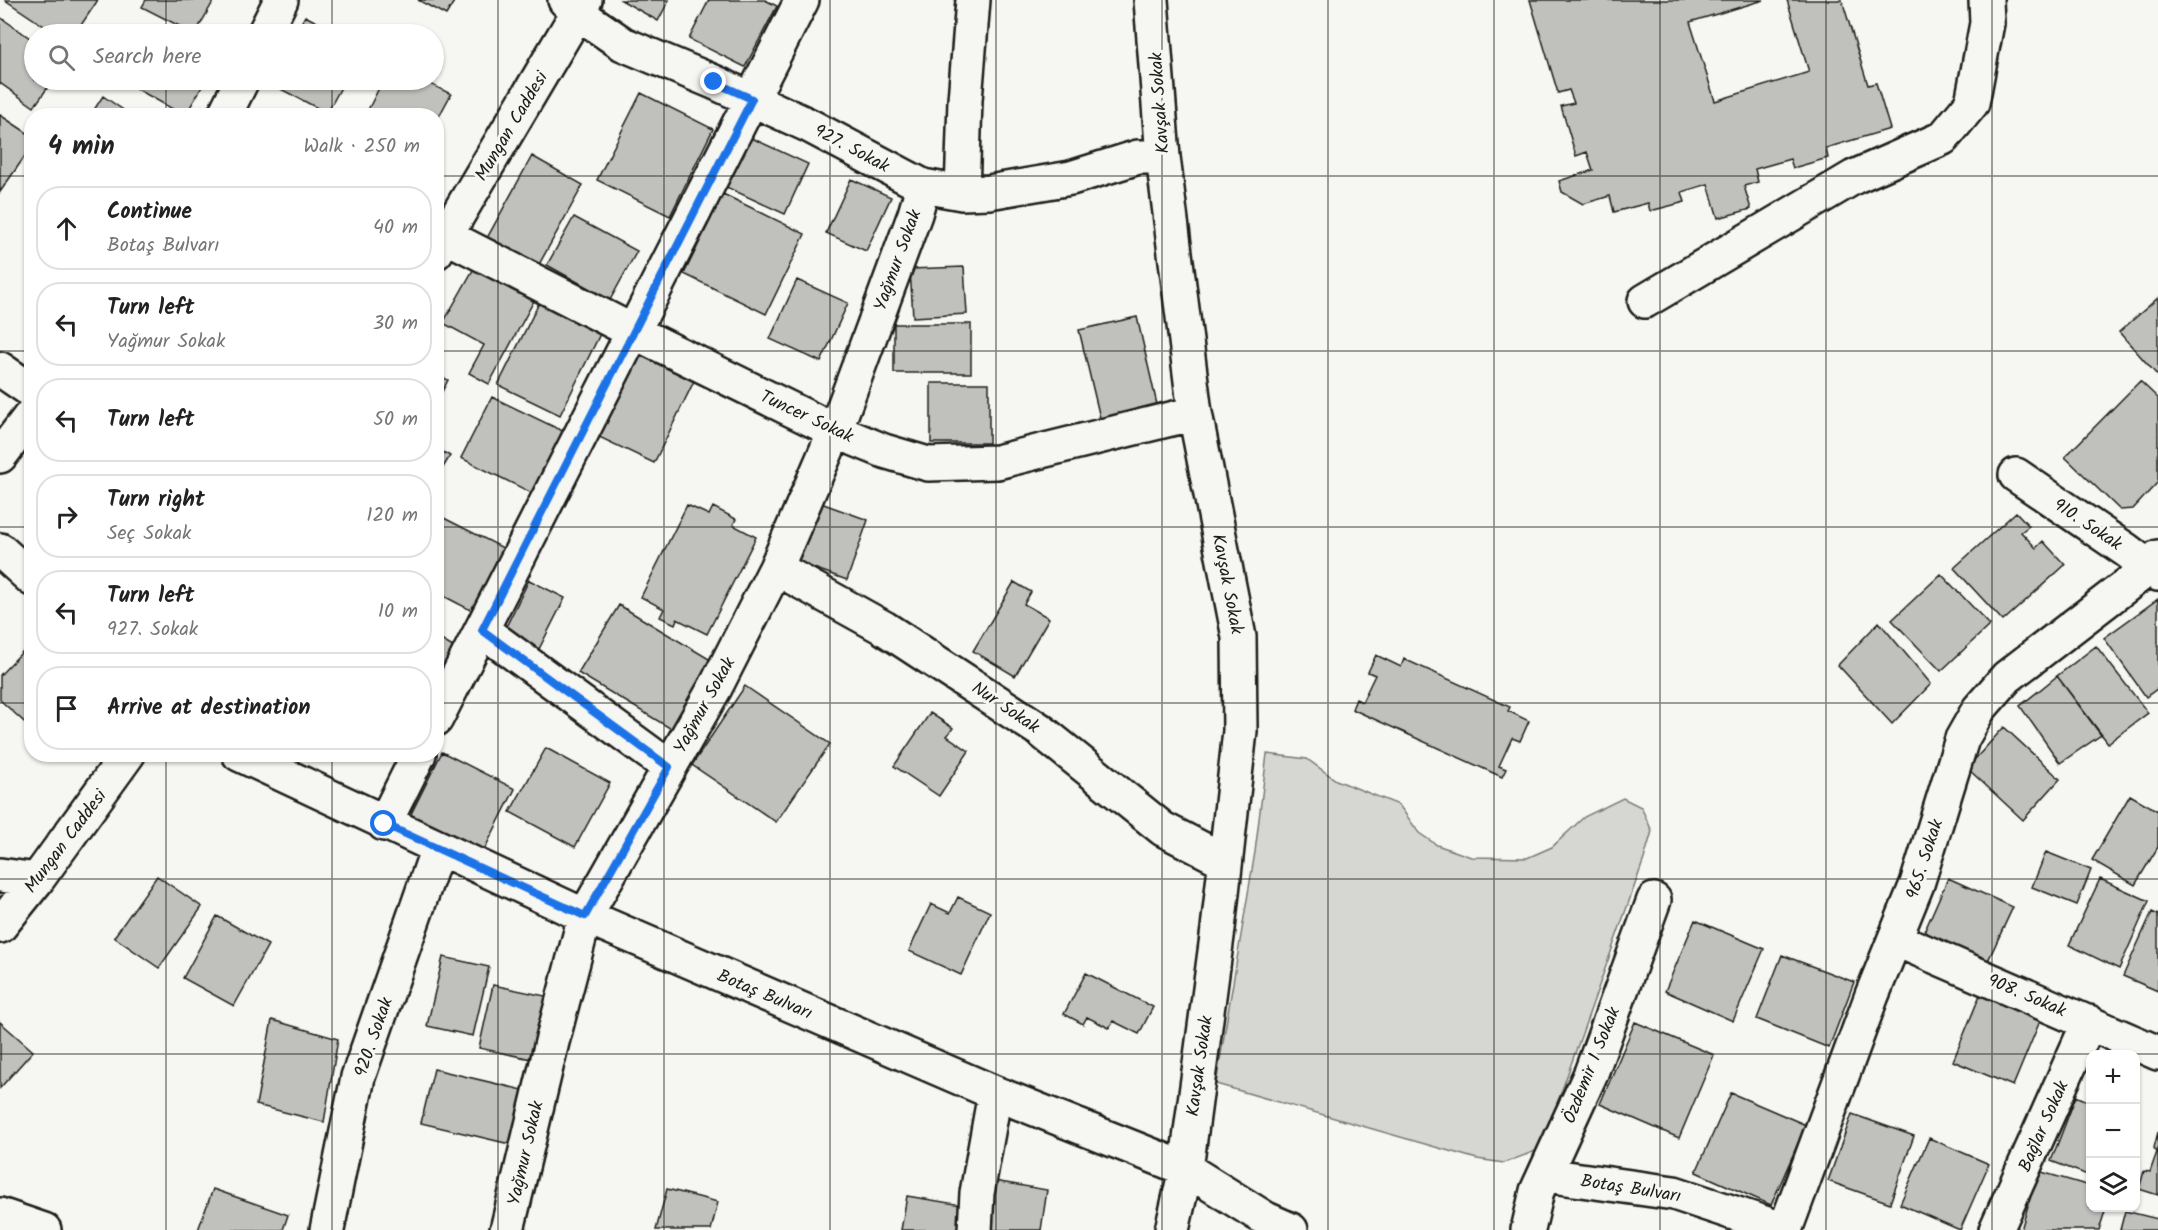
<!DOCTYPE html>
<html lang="en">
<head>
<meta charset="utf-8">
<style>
  body { margin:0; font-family:Kalam,sans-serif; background:#f6f6f6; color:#222 }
  .controls { position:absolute; right:18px; bottom:18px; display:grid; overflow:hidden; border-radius:12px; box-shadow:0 2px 4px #0004 }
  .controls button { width:54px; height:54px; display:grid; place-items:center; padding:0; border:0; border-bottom:2px solid #e0e0e0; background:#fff; color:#222; font:30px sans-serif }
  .stop { position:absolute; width:18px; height:18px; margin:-14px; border:4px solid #1a73e8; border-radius:50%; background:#fff }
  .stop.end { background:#1a73e8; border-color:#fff; box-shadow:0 2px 6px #0008 }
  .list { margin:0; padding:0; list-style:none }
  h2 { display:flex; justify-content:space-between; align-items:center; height:78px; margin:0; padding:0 24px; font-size:26px }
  h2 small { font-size:20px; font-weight:400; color:#767676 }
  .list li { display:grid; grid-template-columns:39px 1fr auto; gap:18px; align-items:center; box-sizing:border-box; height:84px; margin:0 12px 12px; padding:0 12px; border:2px solid #e0e0e0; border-radius:24px }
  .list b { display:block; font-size:22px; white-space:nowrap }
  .list p { margin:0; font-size:20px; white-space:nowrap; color:#767676 }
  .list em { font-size:20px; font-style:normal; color:#767676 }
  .icon { flex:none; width:33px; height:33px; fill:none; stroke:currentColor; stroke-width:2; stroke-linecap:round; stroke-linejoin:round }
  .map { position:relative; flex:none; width:2158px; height:1230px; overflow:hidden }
  .search { position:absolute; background:#fff; box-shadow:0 2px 4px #0004; left:24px; top:24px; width:420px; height:66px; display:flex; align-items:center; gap:15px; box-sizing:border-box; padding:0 21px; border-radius:33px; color:#767676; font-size:22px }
  .panel { position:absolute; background:#fff; box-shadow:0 2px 4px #0004; left:24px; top:108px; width:420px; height:654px; border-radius:24px }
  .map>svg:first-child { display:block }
  .green { fill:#d6d6d2; stroke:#797977; stroke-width:1.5 }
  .building { fill:#c0c0bd; stroke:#1c1c1c; stroke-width:1.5 }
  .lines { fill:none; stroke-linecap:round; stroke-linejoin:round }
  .minor-casing { stroke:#1c1c1c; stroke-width:38 }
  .minor { stroke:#f6f6f2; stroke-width:33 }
  .route { stroke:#1a73e8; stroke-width:8 }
  .grid { fill:none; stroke:#1c1c1c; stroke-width:1.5; stroke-opacity:0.55 }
  .labels { text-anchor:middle; stroke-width:6; stroke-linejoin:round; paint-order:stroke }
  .street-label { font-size:18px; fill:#1c1c1c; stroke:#f6f6f2 }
</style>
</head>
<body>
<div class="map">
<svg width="2158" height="1230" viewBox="0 0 2158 1230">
  <rect width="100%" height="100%" fill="#f6f6f2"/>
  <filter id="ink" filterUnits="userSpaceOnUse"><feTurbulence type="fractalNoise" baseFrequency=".0167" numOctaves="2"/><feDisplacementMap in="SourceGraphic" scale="12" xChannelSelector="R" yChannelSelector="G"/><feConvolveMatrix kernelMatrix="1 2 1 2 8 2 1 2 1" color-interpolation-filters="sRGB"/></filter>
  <g filter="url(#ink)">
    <!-- green -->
    <path class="green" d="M1267,754l40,5 29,21 63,25 20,28 18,12 34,12 56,1 25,-11 32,-30 39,-19 18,9 11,24 -8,28 -103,290 -37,14 -27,-4 -261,-75 39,-232z"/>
    <!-- building -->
    <path class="building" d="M5,0h93l-23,34h-19z
      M146,0h68l-19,34 -53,-27z
      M418,0h37l-9,15z
      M621,0h48l-11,21z
      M709,0h56l12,6 -32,61 -56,-28z
      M1530,0h234l-74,22 25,79 94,-29 -22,-72h55l26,85 8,-2 14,46 -64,19 2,10 -35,10 -3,-9 -35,10 3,13 -14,4 7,23 -33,9 -10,-34 -26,8 3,10 -35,9 -2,-8 -34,9 -4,-16 -27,8 -21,-12 -3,-11 34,-11 -6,-18 -11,4 -15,-50 13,-3 -5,-13 -11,3z
      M305,16l35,18h-45z
      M0,17l34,24v39h19l-19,27 -34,-24z
      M121,80h85l-21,36z
      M271,80h74l-18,33 -58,-30z
      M383,80h39l29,14 -15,28v-6h-71z
      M641,93l72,36 -43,87 -73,-36z
      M103,96l29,20h-42z
      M0,115l32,21v10l-32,46z
      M747,136l61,28 -23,50 -61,-28z
      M532,156l51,29 -46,83 -51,-28z
      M851,179l40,18 -25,54 -40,-18z
      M723,194l82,40 -39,80 -82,-40z
      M574,217l63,34 -27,49 -63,-35z
      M477,263l60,32 -48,89 -20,-11 15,-28 -41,-22z
      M964,267l3,47 -54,3 -3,-48z
      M797,280l51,23 -27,59 -51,-23z
      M2158,298v78l-39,-44z
      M540,301l61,31 -41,83 -62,-30z
      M1137,317l21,92 -57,13 -22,-92z
      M894,324h77v49h-77z
      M638,349l58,28 -42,86 -57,-27z
      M436,374l12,6 -12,23z
      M2140,381l18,17v84l-25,27 -13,1 -55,-53z
      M931,383h58v60h-58z
      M492,397l79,38 -31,62 -79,-39z
      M436,448l14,8 -14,23z
      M818,502l50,18 -21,60 -50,-18z
      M687,505l22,10 4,-8 23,12 -3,6 23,12 -49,97 -30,-15 -2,5 -15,-7 4,-8 -23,-12z
      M2016,512l13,14 -8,6 15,16 7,-7 22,24 -62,56 -49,-53z
      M436,514l75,38 -33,62 -42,-22z
      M1941,574l49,51 -49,46 -49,-51z
      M529,580l36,18 -26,51 -35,-18z
      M1014,582l17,10 -7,12 25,14 -34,58 -42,-25z
      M2158,599v89l-12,9 -42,-59z
      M619,605l95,57 -41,68 -95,-57z
      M1879,622l52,62 -39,40 -54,-59z
      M436,637l22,13 -22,39z
      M2096,646l52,67 -40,30 -51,-67z
      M25,649l7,6v74l-32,-29v-25z
      M1376,655l25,12 3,-8 106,48 -2,4 21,10 -9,20 -8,-3 -13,28 7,3 -4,8 -150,-68 4,-10 6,3 13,-27 -7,-3z
      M2057,676l44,59 -41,28 -40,-57z
      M745,686l85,58 -54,78 -84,-57z
      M930,713l23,15 -6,8 22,15 -30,45 -45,-30z
      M2004,727l56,52 -37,41 -56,-52z
      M546,748l64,35 -35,64 -65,-35z
      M442,752l73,37 -32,63 -73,-36z
      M2130,795l28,16v36l-23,38 -43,-25z
      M2046,852l45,18 -14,35 -45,-18z
      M157,876l45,31 -43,61 -45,-31z
      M1948,878l65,29 -27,58 -64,-28z
      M2100,879l49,22 -30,68 -50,-24z
      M958,897l32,15 -29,63 -52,-24 22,-47 19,9z
      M2152,912l6,3v76l-35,-15z
      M217,916l51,29 -34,61 -51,-28z
      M1695,920l69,29 -31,72 -68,-30z
      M1782,955l72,27 -25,66 -72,-29z
      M443,957l46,10 -16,69 -46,-10z
      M1086,973l67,34 -14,27 -26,-13 -4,7 -22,-11 -4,7 -19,-10z
      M493,985l57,12 -14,63 -57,-12z
      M1980,995l60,26 -27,65 -60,-25z
      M272,1020l66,19 -14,83 -68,-17z
      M0,1022l33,29 -33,37z
      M1635,1022l79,33 -35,83 -79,-34z
      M434,1069l93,22 -13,54 -93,-22z
      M1731,1093l75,32 -35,80 -75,-33z
      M2076,1096l14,6v74l-39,-15z
      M1852,1114l62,22 -24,67 -62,-22z
      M2158,1132v63l-19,-6 5,-18 6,1 7,-20 -3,-4z
      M1929,1138l60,26 -29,66 -60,-26z
      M2038,1171l52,15v22h16l-7,22h-78z
      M994,1181l53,9 -6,40h-55z
      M213,1189l75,26 -5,15h-85z
      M667,1189l51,13 -7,28h-55z
      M907,1196l61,10 -4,24h-63z
      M2125,1211l33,8v11h-38z"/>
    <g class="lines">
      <defs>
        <path id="minor" d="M565,0l13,13 45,31 91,38 94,43 115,61 39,7 27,-1 82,-14 67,-21h25
          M1151,0l12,157 32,256 44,224 1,94 -22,198 -32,240 -14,61
          M264,34l17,-34
          M224,116l18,-36
          M962,193l3,-93 8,-100
          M446,236l188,96 201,99 49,20 44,13 69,-2 198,-49
          M436,252l149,-252
          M1645,301l209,-124 89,-39 29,-35 15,-80 -1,-23
          M0,369l32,22
          M0,456l32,-42
          M2016,475l110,75 32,24
          M0,550l32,29
          M776,568l108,60 156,102 123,99 62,32
          M482,630l187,137
          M436,719l366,-719
          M239,754l346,162 410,177 191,76 80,50 25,11
          M384,824l35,-70
          M0,875l37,5
          M0,926l37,-46 91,-126
          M1895,939l263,114
          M1545,1175l129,18 111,37
          M0,1215l44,15
          M327,1230l31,-153 80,-229
          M507,1230l45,-188 33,-126 131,-230 60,-118 59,-137 80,-217 8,-28
          M975,1230l2,-37 18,-100
          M1528,1230l9,-39 54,-118 63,-173
          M1785,1230l87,-235 45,-111 45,-145 17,-30 28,-32 142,-109 9,-11
          M1996,1230l93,-208"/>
      </defs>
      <!-- minor casing -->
      <use href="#minor" class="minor-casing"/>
      <!-- minor -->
      <use href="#minor" class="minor"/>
    </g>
  </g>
  <g class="lines" filter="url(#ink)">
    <!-- route -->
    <path class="route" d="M384,824l201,92 84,-149 -187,-137 270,-531 -38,-17"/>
  </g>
  <!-- grid -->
  <path class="grid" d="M166,0v34M332,0v34M498,0v1230M664,0v1230M830,0v1230M996,0v1230M1162,0v1230M1328,0v1230M1494,0v1230M1660,0v1230M1826,0v1230M1992,0v1230M166,80v36M332,80v36M0,176h32M436,176h1722M0,351h32M436,351h1722M0,527h32M436,527h1722M0,703h32M436,703h1722M166,754v476M332,754v476M0,879h2158M0,1054h2158"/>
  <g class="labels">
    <!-- street labels -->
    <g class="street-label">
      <text transform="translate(1159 103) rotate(-94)" y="6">Kavşak Sokak</text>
      <text transform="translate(511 126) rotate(-59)" y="6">Mungan Caddesi</text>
      <text transform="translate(852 148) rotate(28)" y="6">927. Sokak</text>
      <text transform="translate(897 260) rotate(-70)" y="6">Yağmur Sokak</text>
      <text transform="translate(807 416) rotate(25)" y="6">Tuncer Sokak</text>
      <text transform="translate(2088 524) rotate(34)" y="6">910. Sokak</text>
      <text transform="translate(1228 584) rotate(79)" y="6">Kavşak Sokak</text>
      <text transform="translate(704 705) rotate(-61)" y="6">Yağmur Sokak</text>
      <text transform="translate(1006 707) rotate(34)" y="6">Nur Sokak</text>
      <text transform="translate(65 841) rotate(-53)" y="6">Mungan Caddesi</text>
      <text transform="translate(1924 859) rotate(-72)" y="6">965. Sokak</text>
      <text transform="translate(765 994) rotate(23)" y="6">Botaş Bulvarı</text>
      <text transform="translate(2027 995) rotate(23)" y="6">908. Sokak</text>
      <text transform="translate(373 1037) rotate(-71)" y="6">920. Sokak</text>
      <text transform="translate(1591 1065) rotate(-68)" y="6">Özdemir 1 Sokak</text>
      <text transform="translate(1199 1066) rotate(-82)" y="6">Kavşak Sokak</text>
      <text transform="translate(2043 1126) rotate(-66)" y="6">Bağlar Sokak</text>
      <text transform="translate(525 1153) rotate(-77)" y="6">Yağmur Sokak</text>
      <text transform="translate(1631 1188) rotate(9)" y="6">Botaş Bulvarı</text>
    </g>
  </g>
</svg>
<div class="controls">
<button>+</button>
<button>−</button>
<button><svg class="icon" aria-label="layers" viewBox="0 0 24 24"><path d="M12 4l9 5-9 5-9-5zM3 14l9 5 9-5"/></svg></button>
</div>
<div class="stop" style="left:384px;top:824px"></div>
<div class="stop end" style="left:714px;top:82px"></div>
<div class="search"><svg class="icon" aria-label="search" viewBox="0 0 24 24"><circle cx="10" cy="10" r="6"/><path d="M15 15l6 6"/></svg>Search here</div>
<section class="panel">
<h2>4 min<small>Walk · 250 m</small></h2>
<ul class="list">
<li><svg class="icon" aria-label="ahead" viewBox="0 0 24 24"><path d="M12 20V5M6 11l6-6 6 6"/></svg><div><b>Continue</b><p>Botaş Bulvarı</p></div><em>40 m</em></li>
<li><svg class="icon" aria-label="left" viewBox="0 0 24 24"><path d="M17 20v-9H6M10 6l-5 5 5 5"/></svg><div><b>Turn left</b><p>Yağmur Sokak</p></div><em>30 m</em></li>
<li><svg class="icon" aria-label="left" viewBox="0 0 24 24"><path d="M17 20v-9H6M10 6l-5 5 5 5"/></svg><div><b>Turn left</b></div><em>50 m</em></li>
<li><svg class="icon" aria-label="right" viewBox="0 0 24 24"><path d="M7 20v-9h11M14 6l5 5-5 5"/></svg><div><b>Turn right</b><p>Seç Sokak</p></div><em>120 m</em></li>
<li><svg class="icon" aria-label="left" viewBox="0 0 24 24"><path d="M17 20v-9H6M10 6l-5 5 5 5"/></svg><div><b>Turn left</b><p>927. Sokak</p></div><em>10 m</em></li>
<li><svg class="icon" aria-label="arrive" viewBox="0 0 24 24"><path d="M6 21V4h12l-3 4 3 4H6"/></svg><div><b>Arrive at destination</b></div></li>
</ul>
</section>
</div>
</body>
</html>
